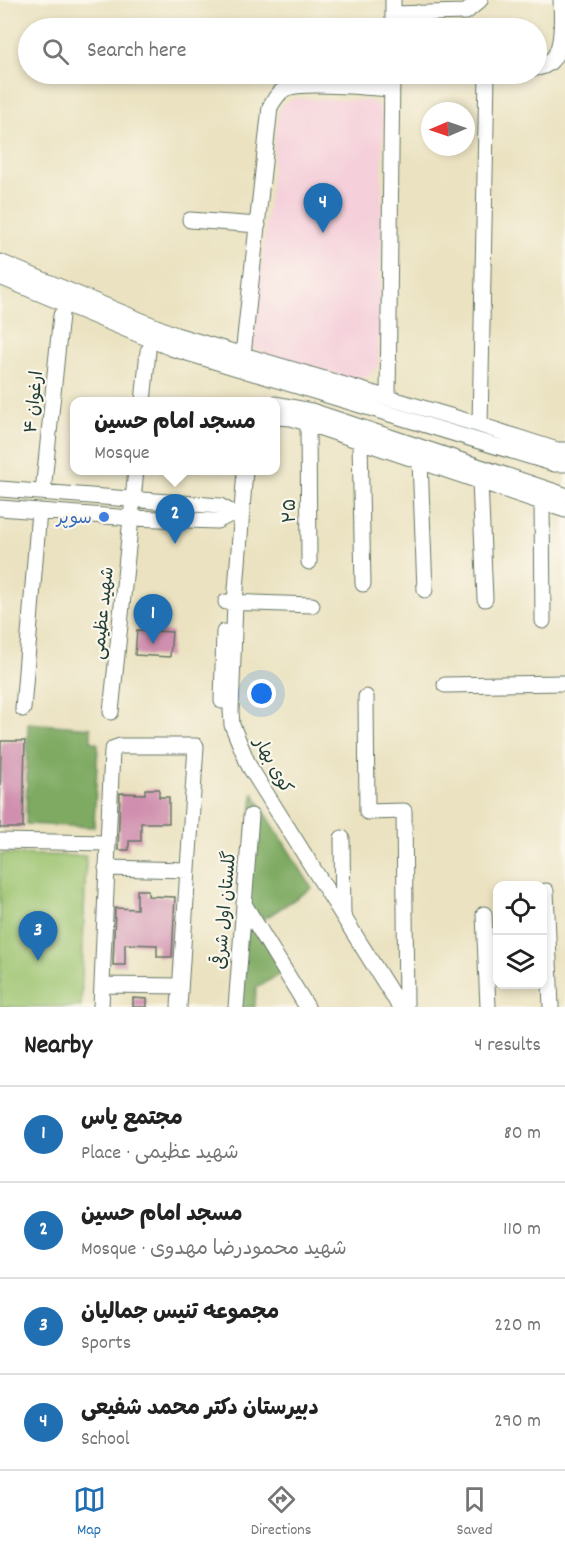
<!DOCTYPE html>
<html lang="en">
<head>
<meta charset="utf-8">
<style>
  body { margin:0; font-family:Dekko,"Playpen Sans Arabic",sans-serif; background:#f2f2f2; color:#222 }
  .controls { position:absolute; right:18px; bottom:18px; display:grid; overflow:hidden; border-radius:12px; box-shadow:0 3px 9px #0003 }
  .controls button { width:54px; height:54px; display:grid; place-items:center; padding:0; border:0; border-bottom:2px solid #e0e0e0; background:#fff; color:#222; font:30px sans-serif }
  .compass { position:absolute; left:421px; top:102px; width:54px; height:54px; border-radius:50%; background:#fff; box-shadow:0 3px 9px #0003; rotate:268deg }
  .you { position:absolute; left:262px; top:694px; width:21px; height:21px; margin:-15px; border:4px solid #fff; border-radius:50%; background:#1a73e8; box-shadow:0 0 0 9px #1a73e833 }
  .badge { display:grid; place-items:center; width:39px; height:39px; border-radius:50%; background:#1f6fb2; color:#fff; font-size:20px; font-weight:700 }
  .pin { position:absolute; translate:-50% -50px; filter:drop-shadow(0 2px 3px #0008) }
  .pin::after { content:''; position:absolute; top:32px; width:21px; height:18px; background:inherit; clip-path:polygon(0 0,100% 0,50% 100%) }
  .popup { position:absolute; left:70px; top:397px; width:210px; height:78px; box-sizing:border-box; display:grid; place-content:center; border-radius:12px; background:#fff; filter:drop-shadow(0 2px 4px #0005); font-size:20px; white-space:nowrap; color:#767676 }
  .popup b { font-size:22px; color:#222 }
  .popup::after { content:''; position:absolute; left:50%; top:100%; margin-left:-12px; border:12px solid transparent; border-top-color:#fff }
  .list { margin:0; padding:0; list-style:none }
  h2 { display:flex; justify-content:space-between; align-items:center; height:78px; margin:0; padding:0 24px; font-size:26px }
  h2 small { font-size:20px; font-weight:400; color:#767676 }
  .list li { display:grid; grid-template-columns:39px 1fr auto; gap:18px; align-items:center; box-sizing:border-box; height:96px; padding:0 24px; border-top:2px solid #e0e0e0 }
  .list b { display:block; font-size:22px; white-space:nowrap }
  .list p { margin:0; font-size:20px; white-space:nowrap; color:#767676 }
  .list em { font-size:20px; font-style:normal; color:#767676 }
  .icon { flex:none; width:33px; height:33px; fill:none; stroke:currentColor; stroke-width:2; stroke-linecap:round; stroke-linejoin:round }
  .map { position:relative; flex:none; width:565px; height:1007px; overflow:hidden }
  .search { position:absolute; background:#fff; box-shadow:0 3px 9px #0003; left:18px; right:18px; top:18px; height:66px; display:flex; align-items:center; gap:15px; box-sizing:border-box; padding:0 21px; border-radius:33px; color:#767676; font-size:22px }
  .sheet { height:462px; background:#fff }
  nav { display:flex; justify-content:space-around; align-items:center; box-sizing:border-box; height:84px; border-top:2px solid #e0e0e0; background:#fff; font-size:16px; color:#767676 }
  nav a { display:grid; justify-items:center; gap:3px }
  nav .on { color:#1f6fb2 }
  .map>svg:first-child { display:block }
  .built { fill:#f5cfda }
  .green { fill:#9dc46f; stroke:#5e8052; stroke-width:1.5 }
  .forest { fill:#7eaa62; stroke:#4e744b; stroke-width:1.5 }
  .building { fill:#d08fae }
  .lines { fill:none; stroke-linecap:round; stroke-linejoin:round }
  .minor-casing { stroke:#667765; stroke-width:17 }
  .minor { stroke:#fff; stroke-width:15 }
  .shop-dot { fill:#3f7fe0; stroke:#fbf7ec; stroke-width:2 }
  .labels { text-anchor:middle; stroke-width:4.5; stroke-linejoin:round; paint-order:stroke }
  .street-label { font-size:18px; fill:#1f3d34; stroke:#fbf7ec }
  .shop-label { font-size:18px; fill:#366cbe; stroke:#fbf7ec; text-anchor:end }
</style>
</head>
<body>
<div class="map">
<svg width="565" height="1007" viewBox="0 0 565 1007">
  <rect width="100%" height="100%" fill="#fbf7ec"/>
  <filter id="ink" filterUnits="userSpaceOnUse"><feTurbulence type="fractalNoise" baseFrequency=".0167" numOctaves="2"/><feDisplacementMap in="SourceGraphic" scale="12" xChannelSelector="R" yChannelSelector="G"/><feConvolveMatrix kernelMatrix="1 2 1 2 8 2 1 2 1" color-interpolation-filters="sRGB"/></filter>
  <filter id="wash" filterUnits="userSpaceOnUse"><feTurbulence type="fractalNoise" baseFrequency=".008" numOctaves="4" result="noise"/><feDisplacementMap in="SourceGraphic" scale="24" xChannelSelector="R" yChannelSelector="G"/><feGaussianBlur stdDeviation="1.35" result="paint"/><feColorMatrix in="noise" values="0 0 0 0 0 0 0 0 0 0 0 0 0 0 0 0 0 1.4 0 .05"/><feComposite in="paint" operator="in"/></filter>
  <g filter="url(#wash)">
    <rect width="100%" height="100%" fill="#eae2c0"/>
    <!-- built -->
    <path class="built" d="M296,98l74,3 9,6 4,11 -4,241 -2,9 -13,11 -10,1 -102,-31 26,-234 2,-7 4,-5z"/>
    <!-- green -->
    <path class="green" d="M0,854l86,2 -5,151h-81z"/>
    <!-- forest -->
    <path class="forest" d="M28,723l63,5v13l7,3 -4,83 -68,-3z
      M253,793l59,95 -56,36 29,47 -29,17 -1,19h-19z"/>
    <g id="blocks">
      <!-- building -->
      <path class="building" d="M137,630l35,2 -2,25 -35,-2z
        M1,741h24l-2,87h-23z
        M145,789h14v8h10v26h-28v18h-12v9h-11l2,-57 25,1z
        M137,890h11v6l27,1 -3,60h-15v-12l-32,-1v21h-12l2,-57 22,1z
        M133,998l14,1v8h-14z"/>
    </g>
  </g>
  <g filter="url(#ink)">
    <use href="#blocks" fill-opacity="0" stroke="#667765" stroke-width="1.5"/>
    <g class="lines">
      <defs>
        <path id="minor" d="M418,13l19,15
          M393,14l73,-2 14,-12
          M393,28v-28
          M536,68c29,-3 26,-43 25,-68
          M190,220l68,5
          M0,262l176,73 304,90 77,25h8
          M0,277l171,71 384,116h10
          M243,355l27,-248c4,-7 8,-14 15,-18 16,-9 86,-1 107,0
          M388,397l4,-323
          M143,402l5,-51
          M276,404l36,7 253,84
          M276,417l15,1 274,92
          M308,423l1,139
          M480,425l7,-351
          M360,441l3,143
          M420,461l5,129
          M245,470l-10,133 -4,108 1,14 17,41 151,241
          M480,481l5,118
          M0,489l220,17 20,11
          M43,492l18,-177
          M542,502l1,119
          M0,508l131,10 86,3 14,-7
          M226,602l86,3
          M445,685l120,-2
          M366,697l1,115 37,-1 2,196
          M222,701l2,-69
          M23,709l16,-198
          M111,712l25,-242
          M342,838l1,78
          M0,841l107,2
          M106,868l82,2
          M546,891l5,116
          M244,904l63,103
          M484,914l4,93
          M102,985l78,1
          M101,1007l11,-256 2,-3 6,-2h76l-17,261
          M236,1007l15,-191"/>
      </defs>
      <!-- minor casing -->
      <use href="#minor" class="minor-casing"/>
      <!-- minor -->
      <use href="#minor" class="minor"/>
    </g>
  </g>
  <!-- markers -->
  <circle class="shop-dot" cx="104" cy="517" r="6"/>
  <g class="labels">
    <!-- street labels -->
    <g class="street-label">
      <text transform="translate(33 402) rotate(-84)" y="6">ارغوان ۴</text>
      <text transform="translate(289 511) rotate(-90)" y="6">۲۵</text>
      <text transform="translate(102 613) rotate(-84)" y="6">شهید عظیمی</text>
      <text transform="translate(274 765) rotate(61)" y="6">کوی بهار</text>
      <text transform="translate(224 910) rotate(-85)" y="6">گلستان اول شرقی</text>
    </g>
    <!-- shop labels -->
    <g class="shop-label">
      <text x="92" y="523">سوپر</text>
    </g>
  </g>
</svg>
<div class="controls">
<button><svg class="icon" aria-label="locate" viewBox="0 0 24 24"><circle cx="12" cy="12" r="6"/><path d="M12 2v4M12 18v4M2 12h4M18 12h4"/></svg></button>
<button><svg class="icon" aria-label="layers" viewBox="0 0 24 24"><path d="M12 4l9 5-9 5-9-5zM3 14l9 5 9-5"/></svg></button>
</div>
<svg class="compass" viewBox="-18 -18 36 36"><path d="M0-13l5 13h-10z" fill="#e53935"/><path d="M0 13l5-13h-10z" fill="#767676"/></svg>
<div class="you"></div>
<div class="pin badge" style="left:153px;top:644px">1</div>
<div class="pin badge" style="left:175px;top:544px">2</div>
<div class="popup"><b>مسجد امام حسین</b>Mosque</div>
<div class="pin badge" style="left:38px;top:961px">3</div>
<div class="pin badge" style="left:323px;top:233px">4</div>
<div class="search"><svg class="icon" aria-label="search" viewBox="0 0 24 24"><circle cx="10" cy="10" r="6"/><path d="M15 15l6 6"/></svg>Search here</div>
</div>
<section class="sheet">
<h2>Nearby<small>4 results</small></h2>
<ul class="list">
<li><span class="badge">1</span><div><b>مجتمع یاس</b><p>Place · شهید عظیمی</p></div><em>80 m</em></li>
<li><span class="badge">2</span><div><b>مسجد امام حسین</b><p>Mosque · شهید محمودرضا مهدوی</p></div><em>110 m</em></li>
<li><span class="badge">3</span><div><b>مجموعه تنیس جمالیان</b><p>Sports</p></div><em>220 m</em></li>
<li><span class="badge">4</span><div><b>دبیرستان دکتر محمد شفیعی</b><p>School</p></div><em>290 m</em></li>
</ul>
</section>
<nav>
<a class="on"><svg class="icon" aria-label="map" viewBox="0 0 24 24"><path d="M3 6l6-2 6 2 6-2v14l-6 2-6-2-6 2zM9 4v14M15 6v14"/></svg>Map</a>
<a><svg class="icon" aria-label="directions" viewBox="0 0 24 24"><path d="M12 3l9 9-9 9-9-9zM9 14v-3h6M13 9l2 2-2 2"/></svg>Directions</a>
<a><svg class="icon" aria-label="saved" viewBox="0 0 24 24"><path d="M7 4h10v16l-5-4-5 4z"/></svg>Saved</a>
</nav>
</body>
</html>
